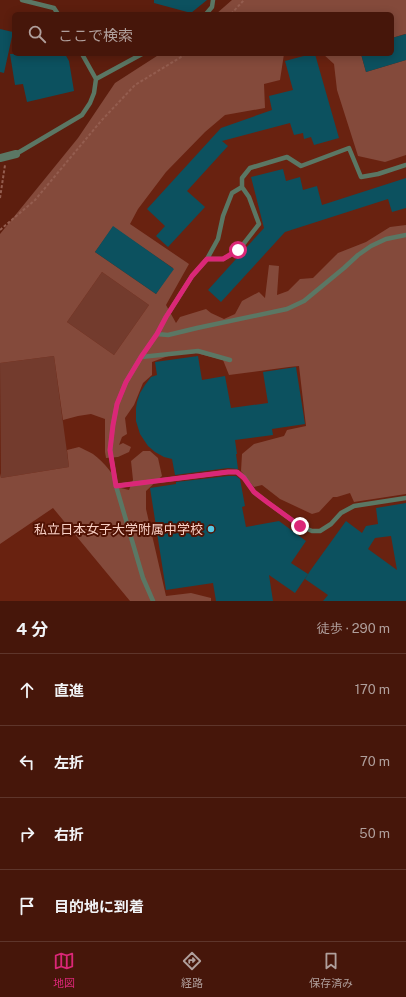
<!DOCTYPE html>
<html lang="ja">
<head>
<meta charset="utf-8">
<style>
  body { margin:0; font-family:"Public Sans","Noto Sans JP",sans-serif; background:#502318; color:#f1f3f6 }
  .stop { position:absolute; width:12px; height:12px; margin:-9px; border:3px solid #db2777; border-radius:50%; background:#fff }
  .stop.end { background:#db2777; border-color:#fff; box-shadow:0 1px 4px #0008 }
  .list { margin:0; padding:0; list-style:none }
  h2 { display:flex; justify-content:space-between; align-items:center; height:52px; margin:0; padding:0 16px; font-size:17px }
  h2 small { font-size:13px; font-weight:400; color:#b09f9c }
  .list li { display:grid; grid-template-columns:26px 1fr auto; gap:12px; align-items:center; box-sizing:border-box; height:72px; padding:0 16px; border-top:1px solid #5e352b }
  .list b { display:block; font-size:15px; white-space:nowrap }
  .list em { font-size:13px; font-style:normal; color:#b09f9c }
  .icon { flex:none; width:22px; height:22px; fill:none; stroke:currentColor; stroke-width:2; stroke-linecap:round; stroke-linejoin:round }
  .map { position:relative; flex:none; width:406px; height:601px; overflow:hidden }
  .search { position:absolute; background:#46160a; box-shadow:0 2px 10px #0003; left:12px; right:12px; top:12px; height:44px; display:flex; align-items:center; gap:10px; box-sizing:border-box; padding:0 14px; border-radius:6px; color:#b09f9c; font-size:15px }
  .sheet { height:340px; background:#46160a }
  nav { display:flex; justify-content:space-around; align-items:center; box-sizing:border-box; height:56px; border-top:1px solid #5e352b; background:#46160a; font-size:11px; color:#b09f9c }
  nav a { display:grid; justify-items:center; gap:2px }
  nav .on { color:#db2777 }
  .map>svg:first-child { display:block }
  .built { fill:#692210 }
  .green { fill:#733b2d }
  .forest { fill:#844a3b; fill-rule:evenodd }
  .building { fill:#0c515f; fill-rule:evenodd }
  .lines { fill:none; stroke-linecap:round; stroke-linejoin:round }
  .path { stroke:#945d4f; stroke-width:2; stroke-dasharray:3 2; stroke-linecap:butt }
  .lane { stroke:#5b7764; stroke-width:4.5 }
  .street { stroke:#5b7764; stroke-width:8 }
  .route { stroke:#db2777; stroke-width:5 }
  .poi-dot { fill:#57c9e3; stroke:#511203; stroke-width:1.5 }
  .labels { text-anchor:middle; stroke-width:4; stroke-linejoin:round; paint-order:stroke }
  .poi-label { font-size:13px; fill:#f9d1c6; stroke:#511203; text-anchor:end }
</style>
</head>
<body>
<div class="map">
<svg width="406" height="601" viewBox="0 0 406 601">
  <rect width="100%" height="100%" fill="#5d1e0e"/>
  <!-- built -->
  <path class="built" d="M406,0v601h-406v-356l197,-191h195v-40z"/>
  <!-- green -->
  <path class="green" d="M102,272l47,33 -35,50 -47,-33z
    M54,356l15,111 -68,11 -1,-115z"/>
  <!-- forest -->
  <path class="forest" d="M232,0h174v38l-1,-4 -13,4v-24h-176z
    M160,54h124l-4,26 -16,4 1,24 -40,7 -20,17 -39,40 -28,37 -8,15 59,40 -23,41 10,18 4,-6 26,-8 5,4 13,6 11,-5 7,-13 17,-9 6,6 4,-33 10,1 -2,29 11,-4 12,-12 13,-1 25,-25 28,-11 24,-15 16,-2v269l-52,8 -4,-9 -13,4h-4l-14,15 -7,2 -32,-15 -18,-14 -8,2 -13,-16 1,-17 12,-10 30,-8 3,-6 19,-4 -7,-60 -10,1 -60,8 -6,-15 -27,-7 -25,2 -19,7v13l-9,8 -9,22 -9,13 2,16 -5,3 -3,8 4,-2 8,4 -2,5 -11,5 -12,1 -1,-6v-33l-14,-5 -13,2 -15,4 -9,-64 -54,7v-129l78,-96 37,-55zM113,227l60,41 -17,26 -61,-42zM102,272l47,33 -35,50 -47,-33z
    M323,54h38l5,18 40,-12v95l-21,7 -27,-6 -21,-66 -3,-26z
    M79,447c4,2 9,4 14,7 12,9 21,21 28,34l8,2 4,-10 -2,-19 12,-10h7l8,7 4,18 -16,15v18l20,87 25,-3 20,5v3h-81l-77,-93 -53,36v-71l1,5 68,-11 -2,-17z"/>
  <!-- building -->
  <path class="building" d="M154,0h53l-16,13 -37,-10z
    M0,29l13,3 -9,41 -4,-1z
    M406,34v26l-40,12 -5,-18h31v-16z
    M10,54h55l4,7 5,30 -47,11 -4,-18 -8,1z
    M311,54h4l24,84 -25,7 -3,-8 -7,2 -1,-6 -9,2 -4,-12 -68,18 6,5 -41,45 18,16 -37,40 -12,-11 9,-10 -18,-17 74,-81 51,-18 -3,-14 24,-6 -8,-29z
    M283,169l3,12 14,-4 3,13 14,-4 5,19 84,-27v30l-14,4 -4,-13 -103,33 -64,70 -13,-12 56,-62 -13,-51z
    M113,226l61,43 -18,25 -61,-42z
    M198,356l4,24 23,-4 6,32 37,-5 -5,-31 33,-5 9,57 -33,5 1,6 -38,5 2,14h-1l2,15 -10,-1 -53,7 -3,-16 -8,-2 -9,-5 -7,-6 -8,-12 -4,-13v-13l1,-6 3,-9 5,-8 6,-8 6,-2 -2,-13z
    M228,476h8l4,3 5,27 -3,1 4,20 33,-6 27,20 -15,22 17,11 -13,19 -26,-18 4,26h-57l-3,-18 -47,7 -16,-102 26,-4v-2z
    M406,503v98h-83l5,-6 -23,-16 5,-8 36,-50 16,12 4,-7 12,-2 -2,-16zM391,536l6,34 -29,-21 7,-11z"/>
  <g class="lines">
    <!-- path -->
    <path class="path" d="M231,14l13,-14
      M0,198l5,-33
      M0,230l35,-30 66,-79 34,-36 51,-31"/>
    <!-- lane -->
    <path class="lane" d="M22,0l32,8 4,6
      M206,14l6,-7 1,-7
      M96,79l46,-25
      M16,154l66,-39 8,-12 4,-10 2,-14 -14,-25
      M207,259h16l15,-8 21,-27 -10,-27 -7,-10v-9l8,-10 37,-11 14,9 48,-18 12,29 17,-3 28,-9
      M157,334l11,1 29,-7 90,-19 17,-8 40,-33 14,-13 13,-9 15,-7 20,-4
      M141,357l57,-6 32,9
      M116,486l112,-14h9l7,5 10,15 13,10 33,24 12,5h8l11,-7 10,-11 13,-7 52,-8
      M153,601l-10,-23 -27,-92 -6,-36 3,-25 4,-21 9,-22 15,-25 16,-23 9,-17 26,-41 15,-17 11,-20 5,-23 9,-23 10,-6"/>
    <!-- street -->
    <path class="street" d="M0,158l16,-4"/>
  </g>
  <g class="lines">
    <!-- route -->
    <path class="route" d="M238,250l-15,9h-16l-15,17 -26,41 -9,17 -16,23 -15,25 -9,22 -4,21 -3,25 6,36 112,-14h9l7,6 10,14 13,10 33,24"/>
  </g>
  <!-- markers -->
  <circle class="poi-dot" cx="211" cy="529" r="4"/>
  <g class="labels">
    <!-- poi labels -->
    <g class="poi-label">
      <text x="203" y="534">私立日本女子大学附属中学校</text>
    </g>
  </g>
</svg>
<div class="stop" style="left:238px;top:250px"></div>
<div class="stop end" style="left:300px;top:526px"></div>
<div class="search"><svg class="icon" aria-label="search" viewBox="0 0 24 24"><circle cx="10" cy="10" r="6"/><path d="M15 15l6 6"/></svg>ここで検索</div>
</div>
<section class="sheet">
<h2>4 分<small>徒歩 · 290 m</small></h2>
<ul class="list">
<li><svg class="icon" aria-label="ahead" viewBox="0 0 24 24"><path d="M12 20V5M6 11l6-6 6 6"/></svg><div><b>直進</b></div><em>170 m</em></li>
<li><svg class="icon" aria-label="left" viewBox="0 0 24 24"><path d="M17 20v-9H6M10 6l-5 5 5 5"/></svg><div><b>左折</b></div><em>70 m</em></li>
<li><svg class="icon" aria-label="right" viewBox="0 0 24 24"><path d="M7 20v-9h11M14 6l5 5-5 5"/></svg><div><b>右折</b></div><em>50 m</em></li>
<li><svg class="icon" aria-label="arrive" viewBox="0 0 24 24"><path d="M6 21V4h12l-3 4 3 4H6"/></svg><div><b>目的地に到着</b></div></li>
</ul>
</section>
<nav>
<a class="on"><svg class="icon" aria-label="map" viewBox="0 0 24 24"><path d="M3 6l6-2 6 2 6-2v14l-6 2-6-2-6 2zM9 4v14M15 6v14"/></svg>地図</a>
<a><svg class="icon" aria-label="directions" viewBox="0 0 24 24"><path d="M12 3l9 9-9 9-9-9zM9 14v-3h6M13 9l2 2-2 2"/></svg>経路</a>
<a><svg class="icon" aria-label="saved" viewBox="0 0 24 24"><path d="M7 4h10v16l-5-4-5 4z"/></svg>保存済み</a>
</nav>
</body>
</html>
